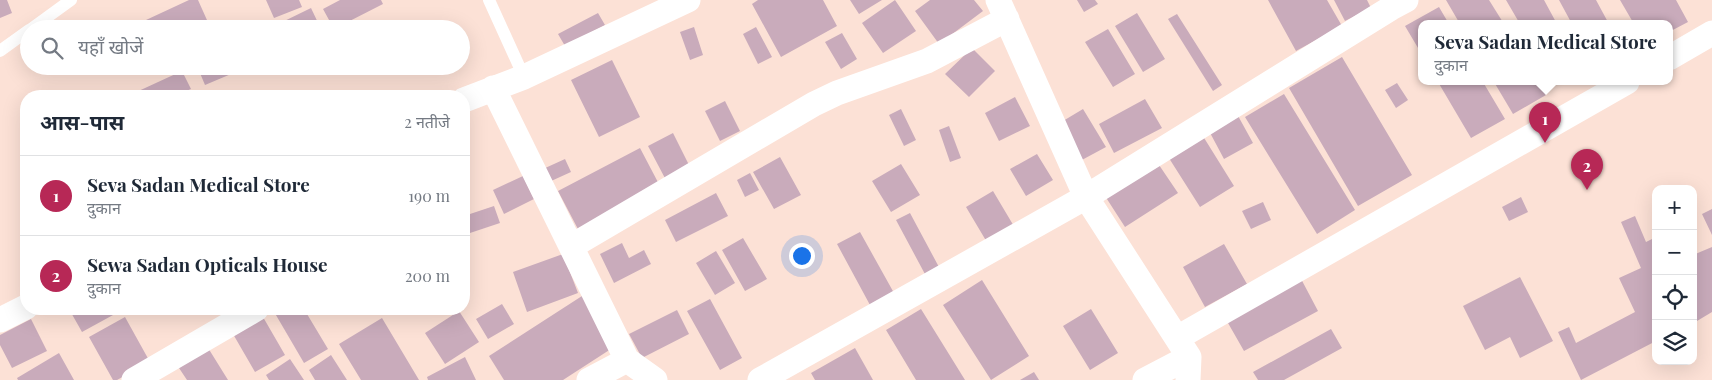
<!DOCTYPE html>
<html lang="hi">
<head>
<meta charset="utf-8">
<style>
  body { margin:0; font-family:"Playfair Display","Noto Sans Devanagari",serif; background:#f6f6f7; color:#1f2937 }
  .controls { position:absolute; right:15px; bottom:15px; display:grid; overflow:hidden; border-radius:10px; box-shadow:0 5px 20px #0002 }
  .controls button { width:45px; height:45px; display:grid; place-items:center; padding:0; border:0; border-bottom:1px solid #e0e1e3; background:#fff; color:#1f2937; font:25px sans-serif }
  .you { position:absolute; left:801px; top:255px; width:18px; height:18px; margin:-12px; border:4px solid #fff; border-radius:50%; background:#1a73e8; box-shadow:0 0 0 8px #1a73e833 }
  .badge { display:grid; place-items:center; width:32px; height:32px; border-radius:50%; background:#b72856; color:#fff; font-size:16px; font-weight:700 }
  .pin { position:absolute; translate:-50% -41px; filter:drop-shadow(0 1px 2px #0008) }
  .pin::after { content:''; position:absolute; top:26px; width:18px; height:15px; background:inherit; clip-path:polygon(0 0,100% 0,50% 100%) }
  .popup { position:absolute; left:1418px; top:20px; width:255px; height:65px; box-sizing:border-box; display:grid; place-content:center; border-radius:10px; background:#fff; filter:drop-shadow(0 1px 4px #0005); font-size:16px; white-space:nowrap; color:#747a83 }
  .popup b { font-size:19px; color:#1f2937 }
  .popup::after { content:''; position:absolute; left:50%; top:100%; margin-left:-10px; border:10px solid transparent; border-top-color:#fff }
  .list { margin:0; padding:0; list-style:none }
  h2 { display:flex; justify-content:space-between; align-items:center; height:65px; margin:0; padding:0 20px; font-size:21px }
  h2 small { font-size:16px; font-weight:400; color:#747a83 }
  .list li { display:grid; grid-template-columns:32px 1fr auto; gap:15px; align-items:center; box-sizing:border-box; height:80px; padding:0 20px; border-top:1px solid #e0e1e3 }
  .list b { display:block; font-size:19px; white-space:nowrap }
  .list p { margin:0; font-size:16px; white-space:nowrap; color:#747a83 }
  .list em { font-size:16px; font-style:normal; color:#747a83 }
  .icon { flex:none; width:28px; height:28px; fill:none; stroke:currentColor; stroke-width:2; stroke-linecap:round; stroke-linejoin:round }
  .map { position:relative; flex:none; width:1712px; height:380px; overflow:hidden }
  .search { position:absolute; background:#fff; box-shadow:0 5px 20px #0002; left:20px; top:20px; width:450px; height:55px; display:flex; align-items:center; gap:12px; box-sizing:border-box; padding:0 18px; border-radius:28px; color:#747a83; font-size:19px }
  .panel { position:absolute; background:#fff; box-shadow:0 5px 20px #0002; left:20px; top:90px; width:450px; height:225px; border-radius:20px }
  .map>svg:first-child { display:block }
  .building { fill:#c9abbb }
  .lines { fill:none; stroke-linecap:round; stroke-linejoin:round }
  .lane { stroke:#fff; stroke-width:12 }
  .street { stroke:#fff; stroke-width:25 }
</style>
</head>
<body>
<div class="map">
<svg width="1712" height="380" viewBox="0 0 1712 380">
  <rect width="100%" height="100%" fill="#fce1d6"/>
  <!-- building -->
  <path class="building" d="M0,0h7l5,13 -12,5z
    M189,0h9l13,29h-61l-4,-9z
    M266,0h33l3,7 -28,11z
    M340,0h41l2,4 -49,25 -11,-20z
    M758,0h65l14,26 -56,31 -29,-53z
    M850,0h32l-23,14z
    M895,0l21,31 -33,22 -21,-30z
    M930,0h44l9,11 -44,33 -24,-33z
    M1077,0h18l3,4 -14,8z
    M1268,0h59l15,26 -46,25z
    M1334,0h33l4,8 -26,13z
    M1446,0h43l15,24h-44z
    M1506,0h38l13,24h-37z
    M1559,0h37l13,24h-37z
    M1620,0h56l12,22 -19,10v-8h-35z
    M1439,7l10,17h-28v29l-16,-27z
    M311,8l10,21h-53z
    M598,13l7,12 -40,21 -7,-12z
    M1137,13l28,46 -22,13 -28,-46z
    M1177,14l45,71 -9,6 -45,-72z
    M694,27l9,28 -13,5 -10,-28z
    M756,27l16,30 -14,7 -15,-30z
    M1108,29l27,45 -22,13 -28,-45z
    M842,33l15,26 -16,10 -16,-27z
    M972,48l23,23 -26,26 -24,-23z
    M1342,57l70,118 -54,31 -69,-118z
    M612,60l28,57 -41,20 -28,-57z
    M197,66h53l-45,19z
    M182,71l9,18 -17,7h-41l-1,-2z
    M1438,82h45l22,37 -34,19z
    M1494,82h43l9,13 -33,19z
    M1397,83l11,17 -12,8 -11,-18z
    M1284,94l71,116 -38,24 -72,-117z
    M1015,97l15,29 -31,15 -14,-28z
    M1145,99l17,29 -48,25 -15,-29z
    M725,101l15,30 -20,10 -15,-30z
    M901,109l15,31 -12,6 -15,-31z
    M1083,109l23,38 -26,14 -22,-37z
    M1237,114l16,29 -29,16 -16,-30z
    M949,126l12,32 -11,4 -11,-32z
    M673,133l18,36 -24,13 -19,-36z
    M1201,133l33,53 -34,21 -33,-52z
    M640,148l21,40 -82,43 -21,-40z
    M1037,154l16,26 -27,16 -16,-27z
    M780,157l21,38 -27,14 -21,-37z
    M565,159l6,13 -22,10 -6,-13z
    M1157,162l21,31 -53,34 -20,-31z
    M901,164l19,31 -29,17 -19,-31z
    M750,173l9,17 -14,7 -8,-17z
    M523,176l11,23 -30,15 -11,-24z
    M993,191l22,37 -27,16 -22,-37z
    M716,193l12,23 -52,26 -11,-22z
    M1521,197l7,15 -19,9 -7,-14z
    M1263,202l8,18 -20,9 -9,-18z
    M494,206l6,17 -36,12v-19z
    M1712,209v26l-10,-21z
    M910,213l30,56 -14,7 -30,-56z
    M1635,216l11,26 10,-5v104l-75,39 -23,-48 11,-5 7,16 59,-31 -16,-34 22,-10 -20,-46z
    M860,232l34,61 -24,12 -33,-61z
    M743,238l24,41 -22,12 -23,-41z
    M622,243l7,15 15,-8 7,14 -37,19 -14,-29z
    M1224,244l23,40 -42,23 -22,-40z
    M1712,247v65l-15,9 -4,7v-73z
    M716,251l19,32 -20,12 -19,-32z
    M563,254l15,39 -51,19 -14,-40z
    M1299,275l19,36 -74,40 -20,-35z
    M1520,277l33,64 -33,17 -10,-21 -25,13 -22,-44z
    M982,280l47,76 -38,24 -48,-75z
    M582,296l32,51 -51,33h-59l-15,-24z
    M710,299l32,59 -22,12 -33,-59z
    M502,304l12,20 -26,15 -12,-20z
    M69,309h55l-42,23z
    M274,309h30l24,40 -24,14 -31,-53z
    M921,309l44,71h-49l-30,-50z
    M1091,309l27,44 -28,17 -27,-44z
    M677,310l12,24 -47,24 -13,-24z
    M459,311l20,31 -34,22 -20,-31z
    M125,317l25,45 -33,18h-4l-24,-43z
    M263,317l22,38 -30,17 -22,-38z
    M382,318l37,62h-58l-22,-36z
    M31,319l16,32 -35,17 -12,-23v-10z
    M1331,329l11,19 -58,32h-26l-5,-8z
    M205,343l23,37h-41l-12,-18z
    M855,348l18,32h-58l-4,-7z
    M59,353l15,27h-56l-1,-2z
    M331,355l16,25h-32l-6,-10z
    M465,357l11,23h-48l-1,-3z
    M290,359l14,21h-35l-3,-5z
    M1034,372l5,8h-19z"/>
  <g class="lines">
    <!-- lane -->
    <path class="lane" d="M489,0l35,77
      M31,29l40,-29
      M0,51l29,-21"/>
    <!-- street -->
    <path class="street" d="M998,0l88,197 103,160 -1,23
      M1669,58l43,-25
      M493,88l134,272 28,20
      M464,100l60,-23 164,-77
      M572,246l242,-142 23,-11 90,-32 80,-42
      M0,320l26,-13
      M1177,338l450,-256
      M134,380l122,-71
      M589,380l38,-20
      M760,380l326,-183 305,-189 15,-8
      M1145,380l44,-23"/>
  </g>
</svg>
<div class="controls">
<button>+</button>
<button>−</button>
<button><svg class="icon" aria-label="locate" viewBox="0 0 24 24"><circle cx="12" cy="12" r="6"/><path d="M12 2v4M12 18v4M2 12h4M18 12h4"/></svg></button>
<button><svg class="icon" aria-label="layers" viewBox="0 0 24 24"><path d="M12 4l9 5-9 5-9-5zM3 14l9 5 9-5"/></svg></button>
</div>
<div class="you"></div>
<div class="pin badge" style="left:1545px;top:143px">1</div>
<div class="popup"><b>Seva Sadan Medical Store</b>दुकान</div>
<div class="pin badge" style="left:1587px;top:190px">2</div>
<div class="search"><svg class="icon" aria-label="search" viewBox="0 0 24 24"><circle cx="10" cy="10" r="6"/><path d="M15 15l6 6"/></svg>यहाँ खोजें</div>
<section class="panel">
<h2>आस-पास<small>2 नतीजे</small></h2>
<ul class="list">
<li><span class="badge">1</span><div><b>Seva Sadan Medical Store</b><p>दुकान</p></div><em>190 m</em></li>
<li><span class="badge">2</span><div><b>Sewa Sadan Opticals House</b><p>दुकान</p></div><em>200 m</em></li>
</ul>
</section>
</div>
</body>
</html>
